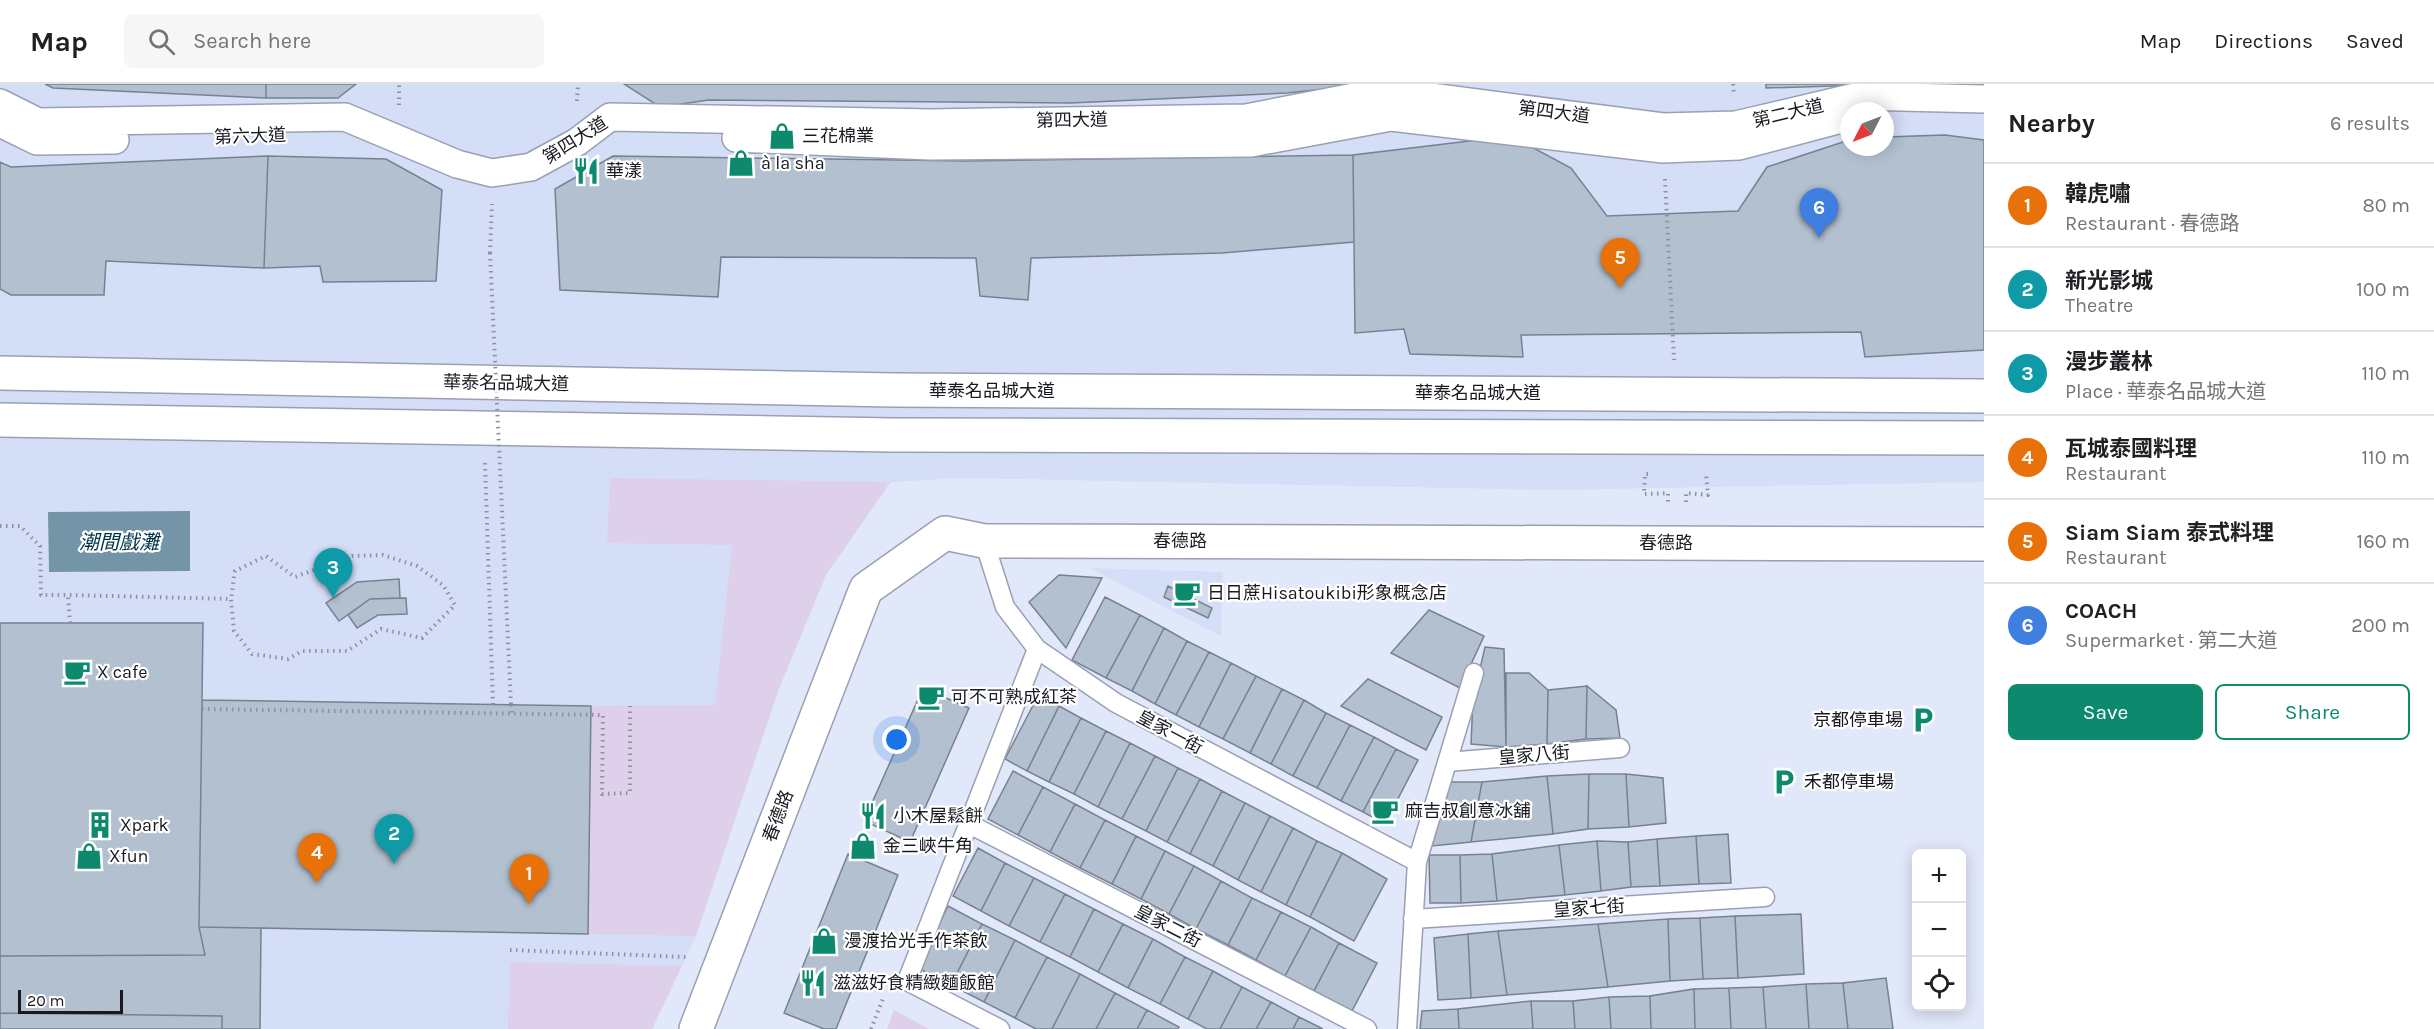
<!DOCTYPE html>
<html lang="en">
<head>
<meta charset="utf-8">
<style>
  body { margin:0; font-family:Karla,"Noto Sans TC",sans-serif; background:#f6f6f6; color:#202124 }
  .controls { position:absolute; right:18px; bottom:18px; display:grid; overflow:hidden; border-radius:9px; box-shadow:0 3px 15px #0003 }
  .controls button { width:54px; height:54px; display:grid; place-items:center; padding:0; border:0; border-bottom:2px solid #e0e0e0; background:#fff; color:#202124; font:30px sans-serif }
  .compass { position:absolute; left:1840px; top:18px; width:54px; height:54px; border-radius:50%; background:#fff; box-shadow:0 3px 15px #0003; rotate:228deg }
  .scale { position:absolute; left:18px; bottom:15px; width:105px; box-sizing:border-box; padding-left:6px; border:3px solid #181a20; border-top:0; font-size:16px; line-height:21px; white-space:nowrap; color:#181a20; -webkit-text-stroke:4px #fff; paint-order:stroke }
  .you { position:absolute; left:897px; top:656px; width:21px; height:21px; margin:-15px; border:4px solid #fff; border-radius:50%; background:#1a73e8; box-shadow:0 0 0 9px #1a73e833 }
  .badge { display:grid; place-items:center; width:39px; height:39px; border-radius:50%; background:#0d8a6e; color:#fff; font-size:20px; font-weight:700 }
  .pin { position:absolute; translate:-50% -50px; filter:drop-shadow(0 2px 3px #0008) }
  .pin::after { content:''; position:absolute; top:32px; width:21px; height:18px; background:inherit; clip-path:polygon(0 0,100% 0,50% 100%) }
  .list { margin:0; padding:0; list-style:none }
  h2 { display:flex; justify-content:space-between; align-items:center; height:78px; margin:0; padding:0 24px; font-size:26px }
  h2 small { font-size:20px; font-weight:400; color:#757577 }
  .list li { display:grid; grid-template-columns:39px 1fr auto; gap:18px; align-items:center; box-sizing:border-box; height:84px; padding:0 24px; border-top:2px solid #e0e0e0 }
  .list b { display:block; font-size:22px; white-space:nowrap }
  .list p { margin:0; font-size:20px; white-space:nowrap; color:#757577 }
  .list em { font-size:20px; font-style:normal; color:#757577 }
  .actions { display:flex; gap:12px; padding:18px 24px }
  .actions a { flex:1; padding:14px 0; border:2px solid #0d8a6e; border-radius:9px; text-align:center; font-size:21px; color:#0d8a6e }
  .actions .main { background:#0d8a6e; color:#fff }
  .icon { flex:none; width:33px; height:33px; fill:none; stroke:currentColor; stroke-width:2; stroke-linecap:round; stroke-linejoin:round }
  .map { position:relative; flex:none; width:1984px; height:945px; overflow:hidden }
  header { display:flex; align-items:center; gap:36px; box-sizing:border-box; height:84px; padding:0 30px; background:#fff; border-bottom:2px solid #e0e0e0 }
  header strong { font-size:28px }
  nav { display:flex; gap:33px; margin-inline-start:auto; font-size:21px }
  .search { width:420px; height:54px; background:#f6f6f6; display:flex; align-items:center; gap:15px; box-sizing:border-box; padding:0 21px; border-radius:9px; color:#757577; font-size:22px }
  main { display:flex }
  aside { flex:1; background:#fff }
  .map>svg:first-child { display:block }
  .built { fill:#d5def7; fill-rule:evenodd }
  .green { fill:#decfea }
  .water { fill:#7395a7 }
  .building { fill:#b2c0cf; stroke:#768290; stroke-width:1.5 }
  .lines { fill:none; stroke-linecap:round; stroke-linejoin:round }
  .service-casing { stroke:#9aa0b1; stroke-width:21 }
  .pedestrian-casing { stroke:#9aa0b1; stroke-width:30 }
  .minor-casing { stroke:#9aa0b1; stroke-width:36 }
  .path { stroke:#8c919e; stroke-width:4; stroke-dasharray:1.5 4.5; stroke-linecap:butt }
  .service { stroke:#fff; stroke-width:18 }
  .pedestrian { stroke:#fff; stroke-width:27 }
  .minor { stroke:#fff; stroke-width:33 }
  .path-bridge { stroke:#8c919e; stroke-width:4; stroke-dasharray:1.5 4.5; stroke-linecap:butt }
  .labels { text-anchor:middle; stroke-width:4.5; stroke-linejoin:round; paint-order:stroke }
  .street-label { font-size:18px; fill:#181a20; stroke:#fff }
  .poi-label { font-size:18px; fill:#181a20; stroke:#fff; text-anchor:start }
  .water-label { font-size:20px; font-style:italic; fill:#003448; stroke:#fff }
</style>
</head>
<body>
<header>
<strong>Map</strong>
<div class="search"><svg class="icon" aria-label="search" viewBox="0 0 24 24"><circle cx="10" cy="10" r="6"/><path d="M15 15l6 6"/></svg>Search here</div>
<nav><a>Map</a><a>Directions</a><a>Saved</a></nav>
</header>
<main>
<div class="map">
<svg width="1984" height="945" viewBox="0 0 1984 945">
  <rect width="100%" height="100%" fill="#e1e8fa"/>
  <!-- built -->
  <path class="built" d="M0,0h1984v398l-429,8 -594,-12 -70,4 -65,93 -48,116 -82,245 -44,93h-652zM1849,27h36v36h-36z
    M1090,484l133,4 -2,64 -76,-39z"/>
  <!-- green -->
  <path class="green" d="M610,394l280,4 -64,93 -48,116 -82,245 -108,-2 3,-228 124,-1 17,-160 -125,-2z
    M510,878l172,4 -30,63h-144z
    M894,926l35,19h-42z"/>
  <!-- water -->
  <path class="water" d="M190,427v60l-141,1 -1,-60z"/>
  <!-- building -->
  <path class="building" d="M45,0h221v14l-213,-10z
    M266,0h90l-18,14h-72z
    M624,0h749l-86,9 -216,10 -362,-3 -49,7z
    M1766,0h129l-129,4z
    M1945,51l39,5v210l-119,7 -4,-25 -340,3 2,22 -113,-3 -6,-25 -49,4 -2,-178 158,-19 60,32 36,48 131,-5 29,-44 82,-27v7h36v-10z
    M1353,71l1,87 -132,11 -191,5 -3,42 -48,-4 -4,-38 -255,-1 -3,40 -158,-7 -5,-101 58,-33 353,5z
    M268,72l118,3 56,31 -6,91 -113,1 -3,-16 -56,2z
    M268,72l-4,112 -158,-7 -2,34h-93l-11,-6v-127l11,5z
    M1059,491l43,3 -36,70 -37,-46z
    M399,495l1,19 -30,1 -31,22 -13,-18 31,-21z
    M1168,502l44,22 -4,10 -44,-21z
    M1105,513l35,18 -34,63 -34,-18z
    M406,514l1,16 -29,1 -21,13 -9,-13 22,-16z
    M1429,526l55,26 -24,52 -69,-35z
    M1140,531l24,13 -32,63 -26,-13z
    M0,539h203l-4,304 6,28 -205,1z
    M0,539h203l-1,77 389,6 -3,228 -327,-6 -1,101h-260z
    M1164,544l23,13 -32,63 -23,-13z
    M1187,557l22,11 -33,63 -21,-11z
    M1485,563l19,2 2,98 -35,-3 2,-45z
    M1209,568l22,11 -32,64 -23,-12z
    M1231,579l25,13 -33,63 -24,-12z
    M1506,589h23l19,17 -1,54 -41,3z
    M1256,592l26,13 -32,64 -27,-14z
    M1368,595l74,38 -16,33 -85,-44z
    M1587,602l29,24 4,28 -34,1z
    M1587,602l-1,53 -39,5 1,-54z
    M923,604l46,20 -59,134 -46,-21z
    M1282,605l22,11 -33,64 -21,-11z
    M1038,612l21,10 -32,65 -22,-12z
    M202,616l389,6 -3,228 -389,-7z
    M1304,616l22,13 -33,63 -22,-12z
    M1059,622l22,12 -32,64 -22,-11z
    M1326,629l24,12 -33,63 -24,-12z
    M1081,634l25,13 -32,63 -25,-12z
    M1350,641l24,12 -33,64 -24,-13z
    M1106,647l24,12 -32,64 -24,-13z
    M1374,653l22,12 -33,63 -22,-11z
    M1130,659l25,13 -33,63 -24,-12z
    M1396,665l22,11 -33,64 -22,-12z
    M1155,672l23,12 -32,63 -24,-12z
    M1178,684l22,11 -33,63 -21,-11z
    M1013,687l30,16 -25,48 -30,-16z
    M1589,690l-1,55 -35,5 -6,-58z
    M1589,690h37l3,53 -41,2z
    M1626,690l37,4 3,45 -37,4z
    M1547,692l6,58 -82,8 11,-60z
    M1200,695l22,12 -32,63 -23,-12z
    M1450,698h32l-11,60 -39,4z
    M1043,703l32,17 -25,48 -32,-17z
    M1222,707l23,12 -32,63 -23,-12z
    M1245,719l25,13 -32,64 -25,-14z
    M1075,720l30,16 -25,48 -30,-16z
    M1270,732l23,12 -32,64 -23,-12z
    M1105,736l31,16 -24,48 -32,-16z
    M1293,744l24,13 -31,64 -25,-13z
    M1728,750l3,49 -32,1 -3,-48z
    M1136,752l29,15 -24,48 -29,-15z
    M1696,752l3,48 -39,2 -3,-47z
    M1657,755l3,47 -29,1 -3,-45z
    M1317,757l25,12 -32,64 -24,-12z
    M1597,757l4,50 -36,4 -6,-50z
    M1597,757l31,1 3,45 -30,4z
    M1559,761l6,50 -68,6 -5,-47z
    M978,764l27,15 -24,48 -28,-15z
    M1165,767l29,15 -25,48 -28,-15z
    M1342,769l45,26 -33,62 -44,-24z
    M848,770l50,21 -62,154h-12l-40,-16z
    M1492,770l5,47 -36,2 -1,-48z
    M1429,771h31l1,48h-31z
    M1005,779l29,15 -25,48 -28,-15z
    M1194,782l27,15 -25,48 -27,-15z
    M1034,794l31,16 -25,48 -31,-16z
    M1221,797l31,17 -24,47 -32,-16z
    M1065,810l29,15 -24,48 -30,-15z
    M1252,814l29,14 -25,48 -28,-15z
    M948,822l34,18 -31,61 -33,-17z
    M1094,825l29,15 -25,48 -28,-15z
    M1281,828l30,15 -26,49 -29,-16z
    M1801,830l3,60 -66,4 -3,-62z
    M1735,832l3,62 -35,1 -3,-61z
    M1700,834l3,61 -33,2 -2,-62z
    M1668,835l2,62 -62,6 -10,-63z
    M982,840l33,16 -31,62 -33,-17z
    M1123,840l30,15 -25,49 -30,-16z
    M1598,840l10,63 -101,8 -9,-64z
    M1311,843l28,16 -25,48 -29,-15z
    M1498,847l9,64 -36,3 -3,-64z
    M1468,850l3,64 -33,2 -4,-62z
    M1153,855l32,18 -25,47 -32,-16z
    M1015,856l32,17 -32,61 -31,-16z
    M1339,859l38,20 -25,48 -38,-20z
    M1047,873l33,17 -28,55h-16l-21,-11z
    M1185,873l28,14 -25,48 -28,-15z
    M1213,887l29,16 -22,42h-13l-19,-10z
    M1080,890l35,19 -19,36h-44z
    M1886,894l7,51h-45l-5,-46z
    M1843,899l5,46h-39l-3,-45z
    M1806,900l3,45h-43l-3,-42z
    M1242,903l29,15 -15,27h-36z
    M1763,903l3,42h-35l-2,-41z
    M1729,904l2,41h-36l-1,-40z
    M1694,905l1,40h-44l-1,-33z
    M1115,909l32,17 -10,19h-41z
    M1650,912l1,33h-40l-2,-32z
    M1609,913l2,32h-36l-2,-28z
    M1531,917l2,28h-74l-1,-20z
    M1531,917h42l2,28h-42z
    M1271,918l28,15 -6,12h-37z
    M1458,925l1,20h-39l2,-18z
    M1147,926l32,17 -1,2h-41z
    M0,929l222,3v13h-222z
    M1299,933l24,12h-30z"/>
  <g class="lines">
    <defs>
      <path id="service" d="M984,457l21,66 32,42 79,54 301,159
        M1447,678l173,-14
        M969,740l398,205
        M1413,835l352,-22
        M1000,945l-93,-48 130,-332
        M1407,945l10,-167 57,-189"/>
      <path id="pedestrian" d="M0,19l38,19 307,-5 112,47 35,9 39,-6 46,-25 33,-25 321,6 315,-5 139,-27 278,36 73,-2 123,-29 125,3
        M4,41l33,16 78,-1
        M736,54l194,8 321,-3 140,-26 272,32 76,-3 110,-29"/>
      <path id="minor" d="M0,289l894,17 1090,6
        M0,336l893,15 1091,3
        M696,945l170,-440 79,-56 39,8 1000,3"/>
    </defs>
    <!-- service casing -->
    <use href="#service" class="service-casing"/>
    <!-- pedestrian casing -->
    <use href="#pedestrian" class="pedestrian-casing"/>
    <!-- minor casing -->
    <use href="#minor" class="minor-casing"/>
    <!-- path -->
    <path class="path" d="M1733,0l1,11
      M577,17l1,-17
      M399,21v-21
      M1665,95l9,181
      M490,169l2,-49
      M485,379l8,242
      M1648,390h-3l-1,20 24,-1v9
      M1686,418v-9l22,2 -2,-21
      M0,442h20l20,20 1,49h27
      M70,539l-2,-28 163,4 3,32 18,23 36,5 14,-8h45l34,-22 41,9 33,-33 -12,-20 -26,-19 -34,-11 -31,1 -57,21 -29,-21 -31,15 -4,28
      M511,621l1,9
      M202,625l401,6 -1,79 28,-1v-87
      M510,866l176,7
      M871,945l13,-33"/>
    <!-- service -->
    <use href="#service" class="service"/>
    <!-- pedestrian -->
    <use href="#pedestrian" class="pedestrian"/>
    <!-- minor -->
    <use href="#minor" class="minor"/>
    <!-- path-bridge -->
    <path class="path-bridge" d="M490,169l21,452"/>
  </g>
  <!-- icons -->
  <defs>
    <symbol id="shop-bare" viewBox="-9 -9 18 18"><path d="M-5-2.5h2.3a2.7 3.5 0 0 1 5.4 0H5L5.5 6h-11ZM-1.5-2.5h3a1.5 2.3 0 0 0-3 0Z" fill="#0d8a6e" stroke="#fff" stroke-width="2.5" paint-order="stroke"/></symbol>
    <symbol id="restaurant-bare" viewBox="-9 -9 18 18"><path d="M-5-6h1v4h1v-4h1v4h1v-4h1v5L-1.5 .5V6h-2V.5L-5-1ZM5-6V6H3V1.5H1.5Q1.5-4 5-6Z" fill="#0d8a6e" stroke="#fff" stroke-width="2.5" paint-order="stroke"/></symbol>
    <symbol id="cafe-bare" viewBox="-9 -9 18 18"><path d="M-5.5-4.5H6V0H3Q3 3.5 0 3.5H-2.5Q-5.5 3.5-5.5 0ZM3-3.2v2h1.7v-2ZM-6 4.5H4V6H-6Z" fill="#0d8a6e" stroke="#fff" stroke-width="2.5" paint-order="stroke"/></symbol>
    <symbol id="parking-bare" viewBox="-9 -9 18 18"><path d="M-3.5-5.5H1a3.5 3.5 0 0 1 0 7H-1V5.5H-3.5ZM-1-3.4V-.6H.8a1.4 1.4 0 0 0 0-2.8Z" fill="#0d8a6e" stroke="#fff" stroke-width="2.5" paint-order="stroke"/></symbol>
    <symbol id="building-bare" viewBox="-9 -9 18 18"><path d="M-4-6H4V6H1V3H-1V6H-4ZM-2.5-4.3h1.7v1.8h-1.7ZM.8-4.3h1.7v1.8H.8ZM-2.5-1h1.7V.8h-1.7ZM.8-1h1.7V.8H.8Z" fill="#0d8a6e" stroke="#fff" stroke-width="2.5" paint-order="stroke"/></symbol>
  </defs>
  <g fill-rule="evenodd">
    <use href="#shop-bare" x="763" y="33" width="38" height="38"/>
    <use href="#shop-bare" x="722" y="60" width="38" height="38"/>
    <use href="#restaurant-bare" x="567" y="68" width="38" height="38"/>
    <use href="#cafe-bare" x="1168" y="490" width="38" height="38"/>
    <use href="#cafe-bare" x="58" y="569" width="38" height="38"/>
    <use href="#cafe-bare" x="912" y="594" width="38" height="38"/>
    <use href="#parking-bare" x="1904" y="617" width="38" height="38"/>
    <use href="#parking-bare" x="1765" y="679" width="38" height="38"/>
    <use href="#cafe-bare" x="1366" y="708" width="38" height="38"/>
    <use href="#restaurant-bare" x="854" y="713" width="38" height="38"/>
    <use href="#building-bare" x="81" y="722" width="38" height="38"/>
    <use href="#shop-bare" x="844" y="743" width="38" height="38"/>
    <use href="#shop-bare" x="70" y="753" width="38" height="38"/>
    <use href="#shop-bare" x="805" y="838" width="38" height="38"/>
    <use href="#restaurant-bare" x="794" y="880" width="38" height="38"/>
  </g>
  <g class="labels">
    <!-- street labels -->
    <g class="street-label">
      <text transform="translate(1554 28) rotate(7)" y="6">第四大道</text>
      <text transform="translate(1788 29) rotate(-13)" y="6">第二大道</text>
      <text transform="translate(1072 36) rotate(-1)" y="6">第四大道</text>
      <text transform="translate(250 52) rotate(-2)" y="6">第六大道</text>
      <text transform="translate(575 56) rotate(-32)" y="6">第四大道</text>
      <text transform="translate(506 299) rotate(1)" y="6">華泰名品城大道</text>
      <text x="992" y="313">華泰名品城大道</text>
      <text x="1478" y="315">華泰名品城大道</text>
      <text x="1180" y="463">春德路</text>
      <text x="1666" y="465">春德路</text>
      <text transform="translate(1170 648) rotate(28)" y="6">皇家一街</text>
      <text transform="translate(1534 671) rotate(-5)" y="6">皇家八街</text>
      <text transform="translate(778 732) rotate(-69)" y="6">春德路</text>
      <text transform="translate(1589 824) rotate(-4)" y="6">皇家七街</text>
      <text transform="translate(1168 842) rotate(27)" y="6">皇家二街</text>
    </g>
    <!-- poi labels -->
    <g class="poi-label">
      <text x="802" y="58">三花棉業</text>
      <text x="761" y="85">à la sha</text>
      <text x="606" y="93">華漾</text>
      <text x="1207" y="515">日日蔗Hisatoukibi形象概念店</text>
      <text x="97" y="594">X cafe</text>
      <text x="951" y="619">可不可熟成紅茶</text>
      <text x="1903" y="642" text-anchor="end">京都停車場</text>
      <text x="1804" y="704">禾都停車場</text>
      <text x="1405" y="733">麻吉叔創意冰舖</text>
      <text x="893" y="738">小木屋鬆餅</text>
      <text x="120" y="747">Xpark</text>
      <text x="883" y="768">金三峽牛角</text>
      <text x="109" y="778">Xfun</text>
      <text x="844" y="863">漫渡拾光手作茶飲</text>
      <text x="833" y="905">滋滋好食精緻麵飯館</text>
    </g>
    <!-- water labels -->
    <g class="water-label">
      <text x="119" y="465">潮間戲灘</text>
    </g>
  </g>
</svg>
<div class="controls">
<button>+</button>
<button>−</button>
<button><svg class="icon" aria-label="locate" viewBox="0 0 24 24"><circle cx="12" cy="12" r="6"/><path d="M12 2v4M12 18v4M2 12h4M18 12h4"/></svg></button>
</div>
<svg class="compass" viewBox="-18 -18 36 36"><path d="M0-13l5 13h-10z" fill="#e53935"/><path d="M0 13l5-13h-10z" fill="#757577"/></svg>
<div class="scale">20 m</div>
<div class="you"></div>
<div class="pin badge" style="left:529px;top:820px;background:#e8710a">1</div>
<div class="pin badge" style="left:394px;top:780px;background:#0f9aa8">2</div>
<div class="pin badge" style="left:333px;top:514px;background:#0f9aa8">3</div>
<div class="pin badge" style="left:317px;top:799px;background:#e8710a">4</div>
<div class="pin badge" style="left:1620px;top:204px;background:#e8710a">5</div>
<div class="pin badge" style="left:1819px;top:154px;background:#3f7fe0">6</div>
</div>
<aside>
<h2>Nearby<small>6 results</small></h2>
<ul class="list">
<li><span class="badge" style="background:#e8710a">1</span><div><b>韓虎嘯</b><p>Restaurant · 春德路</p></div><em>80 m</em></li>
<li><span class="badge" style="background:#0f9aa8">2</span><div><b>新光影城</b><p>Theatre</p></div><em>100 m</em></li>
<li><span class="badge" style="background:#0f9aa8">3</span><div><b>漫步叢林</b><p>Place · 華泰名品城大道</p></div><em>110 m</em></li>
<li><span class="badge" style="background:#e8710a">4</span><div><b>瓦城泰國料理</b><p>Restaurant</p></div><em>110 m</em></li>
<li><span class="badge" style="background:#e8710a">5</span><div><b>Siam Siam 泰式料理</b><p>Restaurant</p></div><em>160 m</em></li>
<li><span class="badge" style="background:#3f7fe0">6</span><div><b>COACH</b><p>Supermarket · 第二大道</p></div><em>200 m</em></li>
</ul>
<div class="actions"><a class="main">Save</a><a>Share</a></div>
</aside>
</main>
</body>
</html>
